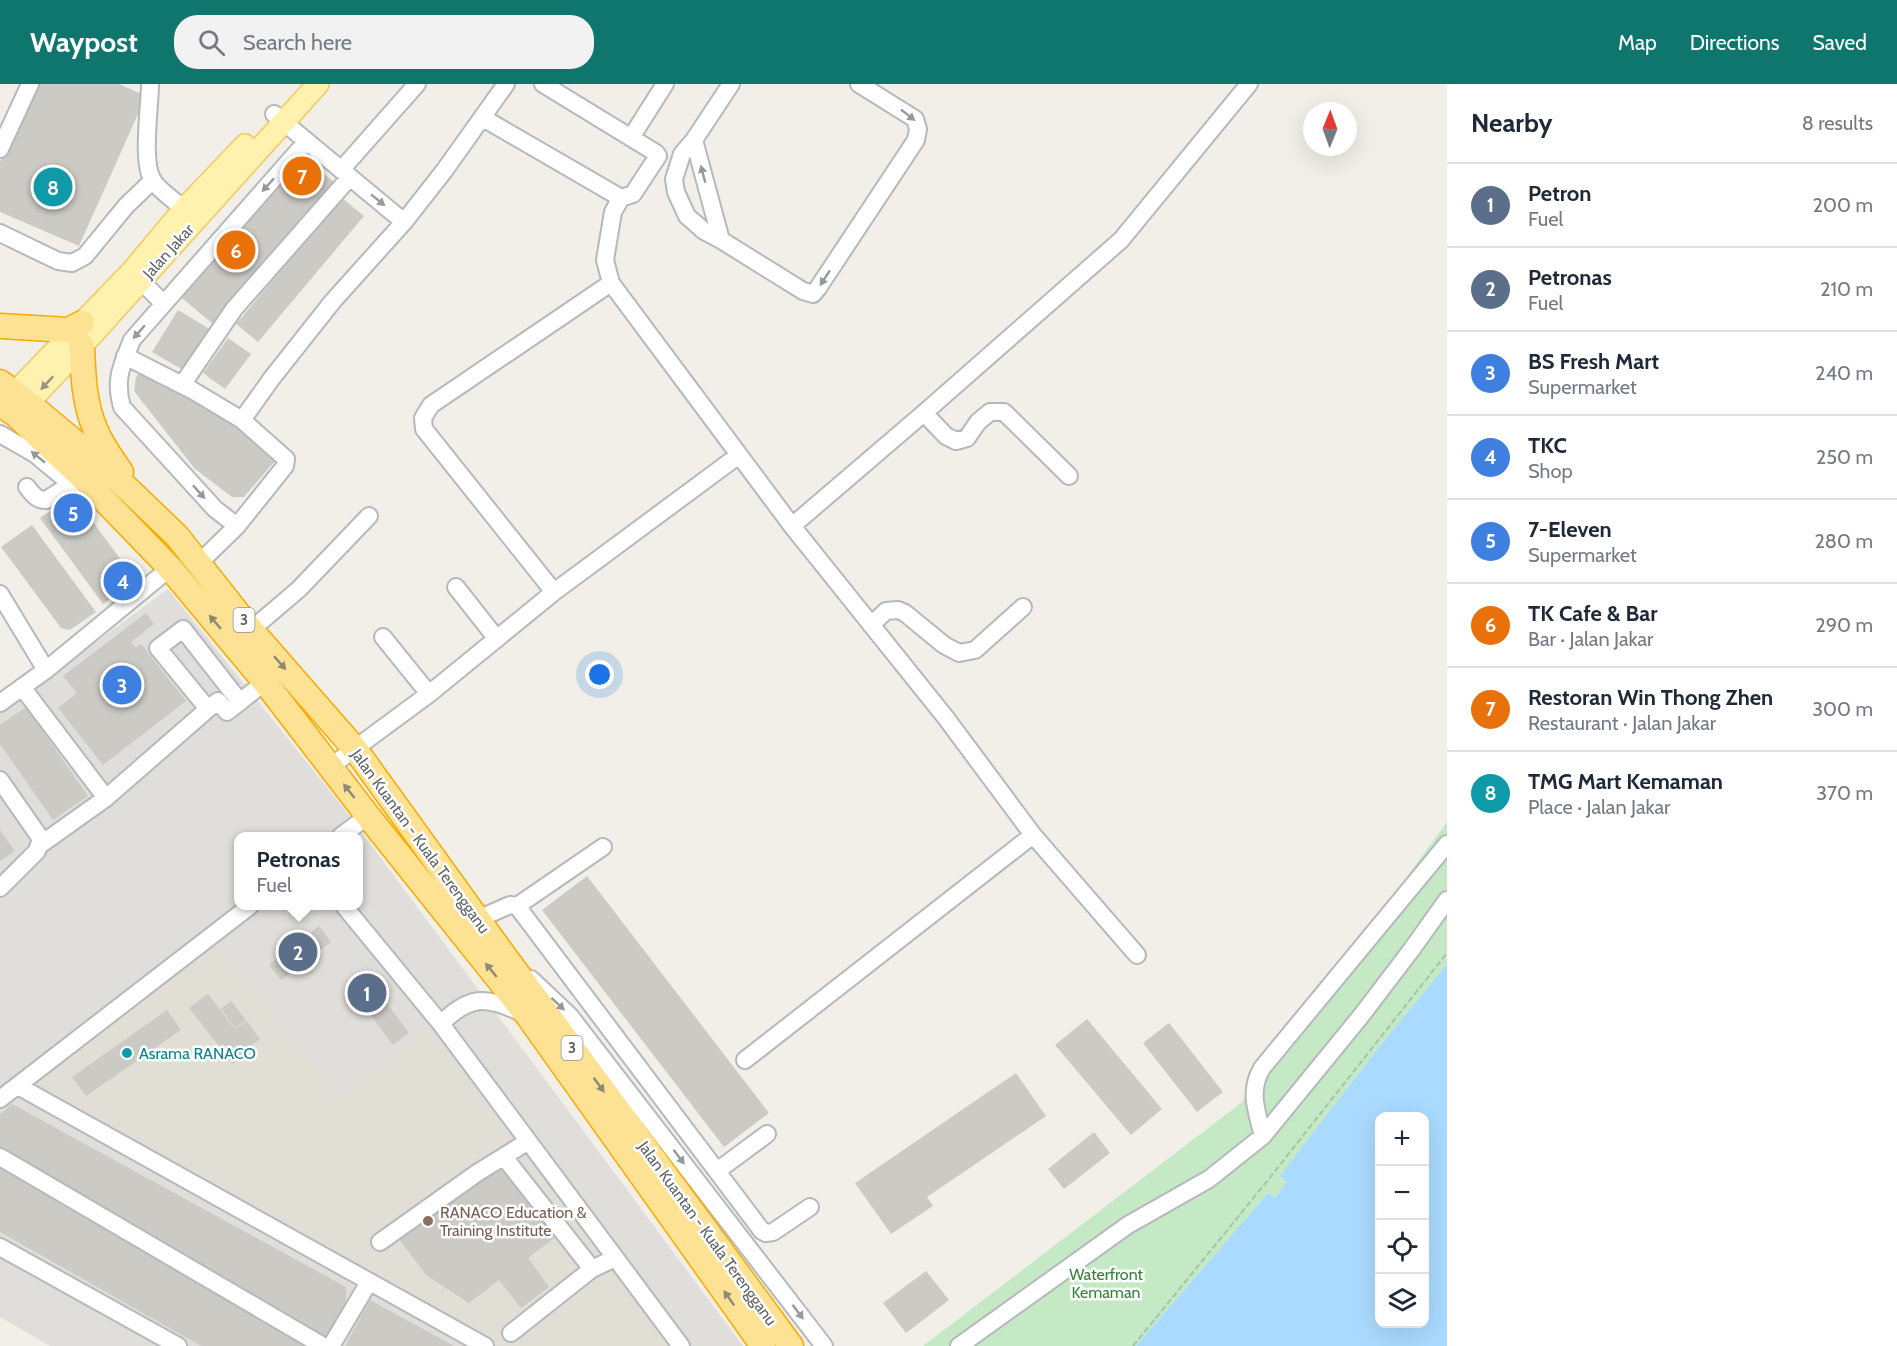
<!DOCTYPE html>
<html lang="en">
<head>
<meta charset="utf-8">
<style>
  body { margin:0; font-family:Cabin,sans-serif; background:#f2f2f3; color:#1f2937 }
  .controls { position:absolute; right:18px; bottom:18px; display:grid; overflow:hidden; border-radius:12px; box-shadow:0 6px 24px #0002 }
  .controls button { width:54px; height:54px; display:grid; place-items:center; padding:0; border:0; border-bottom:2px solid #e0e1e3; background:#fff; color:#1f2937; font:30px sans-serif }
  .compass { position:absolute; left:1303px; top:18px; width:54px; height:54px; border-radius:50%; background:#fff; box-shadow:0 6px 24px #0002; rotate:1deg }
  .you { position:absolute; left:600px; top:591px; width:21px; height:21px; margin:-15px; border:4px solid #fff; border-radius:50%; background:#1a73e8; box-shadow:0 0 0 9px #1a73e833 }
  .badge { display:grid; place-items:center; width:39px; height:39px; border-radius:50%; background:#0f766e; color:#fff; font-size:20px; font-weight:700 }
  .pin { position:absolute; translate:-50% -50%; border:3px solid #fff; box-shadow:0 2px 6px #0006 }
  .popup { position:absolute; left:234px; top:748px; width:129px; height:78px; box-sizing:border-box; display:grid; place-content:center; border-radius:12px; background:#fff; filter:drop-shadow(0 2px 4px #0005); font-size:20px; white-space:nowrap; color:#747a83 }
  .popup b { font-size:22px; color:#1f2937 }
  .popup::after { content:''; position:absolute; left:50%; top:100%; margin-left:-12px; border:12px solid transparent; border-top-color:#fff }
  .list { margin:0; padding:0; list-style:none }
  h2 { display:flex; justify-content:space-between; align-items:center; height:78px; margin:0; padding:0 24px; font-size:26px }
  h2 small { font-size:20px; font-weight:400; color:#747a83 }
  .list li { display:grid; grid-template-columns:39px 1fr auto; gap:18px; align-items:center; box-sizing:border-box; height:84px; padding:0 24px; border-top:2px solid #e0e1e3 }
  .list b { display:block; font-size:22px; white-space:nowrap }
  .list p { margin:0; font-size:20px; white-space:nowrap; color:#747a83 }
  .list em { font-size:20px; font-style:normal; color:#747a83 }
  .icon { flex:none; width:33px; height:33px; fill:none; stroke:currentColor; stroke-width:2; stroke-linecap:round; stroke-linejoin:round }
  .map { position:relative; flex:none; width:1447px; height:1262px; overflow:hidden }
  header { display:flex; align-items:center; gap:36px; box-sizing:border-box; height:84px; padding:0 30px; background:#0f766e; color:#fff }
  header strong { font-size:28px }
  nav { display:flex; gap:33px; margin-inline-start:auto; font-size:21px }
  .search { width:420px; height:54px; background:#f2f2f3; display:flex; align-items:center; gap:15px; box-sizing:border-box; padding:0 21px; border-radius:24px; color:#747a83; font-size:22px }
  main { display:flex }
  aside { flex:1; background:#fff }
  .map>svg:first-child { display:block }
  .industrial { fill:#e0deda; fill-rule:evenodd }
  .education { fill:#e1ded6 }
  .green { fill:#c5e8c5 }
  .water { fill:#aadaff; fill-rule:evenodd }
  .building { fill:#cccac5 }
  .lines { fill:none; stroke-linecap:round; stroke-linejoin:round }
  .minor-casing { stroke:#b5b8bc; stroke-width:20 }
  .major-casing { stroke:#f2c960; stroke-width:24 }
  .highway-casing { stroke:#f9ab00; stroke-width:27 }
  .path { stroke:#9cc7a9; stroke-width:2; stroke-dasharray:6 3; stroke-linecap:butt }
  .minor { stroke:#fff; stroke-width:16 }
  .major { stroke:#fff2af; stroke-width:21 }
  .highway { stroke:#fde293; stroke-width:24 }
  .oneway { fill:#979a9d }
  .oneway2 { fill:#979581 }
  .oneway3 { fill:#8e8975 }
  .culture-dot { fill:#0f9aa8; stroke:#fff; stroke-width:2 }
  .education-dot { fill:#8d6e63; stroke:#fff; stroke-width:2 }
  .labels { text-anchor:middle; stroke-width:5; stroke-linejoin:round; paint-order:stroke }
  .shield { fill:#fff; stroke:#8f9295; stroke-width:1.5 }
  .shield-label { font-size:15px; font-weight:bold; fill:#5f6368 }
  .street-label { font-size:16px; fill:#5f6368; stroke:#fff }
  .culture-label { font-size:16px; fill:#0d838f; stroke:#fff; text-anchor:start }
  .education-label { font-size:16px; fill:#785e54; stroke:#fff; text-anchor:start }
  .park-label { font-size:16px; fill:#348238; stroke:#fff }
</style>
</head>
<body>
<header>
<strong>Waypost</strong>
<div class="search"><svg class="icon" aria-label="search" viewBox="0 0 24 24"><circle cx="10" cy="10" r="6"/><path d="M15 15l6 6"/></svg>Search here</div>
<nav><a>Map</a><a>Directions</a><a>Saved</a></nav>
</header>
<main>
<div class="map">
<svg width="1447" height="1262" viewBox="0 0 1447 1262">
  <rect width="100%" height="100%" fill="#f1efe8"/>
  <!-- industrial -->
  <path class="industrial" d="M168,505l177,221 398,536h-693l-50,-29v-604zM238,752h120v70h-120z"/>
  <!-- education -->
  <path class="education" d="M218,860l120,153 95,-71 243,320h-176l-469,-260z"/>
  <!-- green -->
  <path class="green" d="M1447,738v142l-72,88 -94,124 6,6 -12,16 -7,-5 -132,153h-213l318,-243z"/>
  <!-- water -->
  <path class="water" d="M1447,880v382h-311l132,-153 7,5 12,-16 -7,-6 95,-124zM1380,1032h44v208h-44z"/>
  <!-- building -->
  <path class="building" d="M34,0h85l27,12 -67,150 -79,-34v-50z
    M303,72l32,27 -121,142 -32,-27z
    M342,114l22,18 -106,126 -22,-18z
    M178,226l35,21 -25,42 -36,-21z
    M228,254l23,16 -26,35 -22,-16z
    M141,286l65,33 69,58 -31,36h-12l-37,-28 -61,-78 2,-14z
    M73,411l57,77 -1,13 -26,19 -63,-86z
    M32,441l64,87 -26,18 -9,-2 -60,-81z
    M146,529l8,11 -23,18 5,6 5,-4 45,57 -83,64 -45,-57 19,-15 -14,-17z
    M26,623l62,89 -35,24 -53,-76v-19z
    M0,746l15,21 -15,10z
    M587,792l182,237 -45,34 -182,-237z
    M319,842l12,16 -50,38 -12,-15z
    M208,910l27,35 12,-8 13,18 -11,8 2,3 -18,14 -44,-56z
    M380,910l29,39 -16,12 -29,-39z
    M231,917l15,19 -11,8 -14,-19z
    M167,926l14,20 -95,66 -14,-19z
    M1087,935l75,90 -31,26 -76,-90z
    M1169,939l54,69 -26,20 -54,-69z
    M1016,989l30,43 -119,81 6,9 -42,28 -36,-51z
    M12,1020l334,183v18l-21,36 -325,-186v-41z
    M1094,1048l16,21 -46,36 -16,-20z
    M501,1079l56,73 -29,22 21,29 -28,21 -22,-28 -30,23 -42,-27 -28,-37z
    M0,1084l308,175 -2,3h-105l-201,-114z
    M926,1187l23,29 -43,33 -23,-30z
    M370,1216l84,46h-109z"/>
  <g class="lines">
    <defs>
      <path id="minor" d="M150,0c0,23 -9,78 3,97 7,10 22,20 31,28
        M543,0l113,69 2,3 -25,38 -12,4 -8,14 -8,48 6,23 181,243 154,192 87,117 104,120
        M731,0l-37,56 27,100 82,51 10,3 5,-6 98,-148 2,-11 -3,-10 -56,-35
        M274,30l130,108
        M483,34l138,80
        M632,52l33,-52
        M694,56l-12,14 -8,25 2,13 11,24 17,15 17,9
        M0,65l30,-65
        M341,86l76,-86
        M0,149l58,28 14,2 13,-7 41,-50 27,-26
        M141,197l22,22
        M125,272l67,34 50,30 44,39 -1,7 -48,60 -38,37
        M182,301l52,-76 116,-132
        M924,329l22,23 10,5 11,-3 11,-16 12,-10h14l65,64
        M242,336l30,-42 61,-77 71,-79 40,-51 62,-87
        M0,350l35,20 53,44
        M27,403c6,7 9,13 19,13l33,-21
        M237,442l-22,-17 -93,-102c-8,-28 0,-42 10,-67l174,-198
        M792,442l132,-113 197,-173 128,-156
        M456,503l41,52
        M554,508l-130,-163 -1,-11 8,-13 180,-122
        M0,510l46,76
        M871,541l15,-14 12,-1 7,3 39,32 15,8 16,-3 48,-43
        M251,546l48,-41 70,-73
        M383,553l46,57
        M22,603l84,111
        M240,618l-57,-73 -25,19 50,61 10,-8 9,11 38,-30
        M0,619l46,-33 124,-102
        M330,683l99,-73 125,-102 185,-137
        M0,696l41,59 -4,12 -37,37
        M341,752l27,-20
        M40,761l66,-47 102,-89
        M344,822l97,118 240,322
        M517,822l86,-59
        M478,835l32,-14 7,1 245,325 4,2 7,-1 37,-25
        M531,895l39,37 254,330
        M441,940c28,-29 45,-28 81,-11
        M745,976l288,-225
        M18,1002l467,260
        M0,1015l250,-193
        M1263,1052c-6,-24 -15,-44 -1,-68l185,-224
        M0,1073l323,189
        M504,1073l88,112 23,-11
        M717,1087l50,-37
        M380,1158l97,-69 50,-31
        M0,1163l178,99
        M511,1249l81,-64
        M331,1262l38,-64
        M959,1262l169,-121 81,-46 54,-43 98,-120 51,-67 35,-49"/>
      <path id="major" d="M3,321l130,-135 51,-61 61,-64
        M15,330l13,-11 54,-57 236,-262"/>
      <path id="highway" d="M0,242l68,4 14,-7
        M82,262c1,29 2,58 14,85 6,14 16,28 25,41
        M0,298l28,21 78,65 71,68 74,94 104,119 145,201 291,396
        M0,320l15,10 66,62 89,92 95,114 103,134 160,200 235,330"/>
    </defs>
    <!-- minor casing -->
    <use href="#minor" class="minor-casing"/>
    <!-- major casing -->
    <use href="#major" class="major-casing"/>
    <!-- highway casing -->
    <use href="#highway" class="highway-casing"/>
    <!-- path -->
    <path class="path" d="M1133,1262l135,-166 179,-227"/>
    <!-- minor -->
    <use href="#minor" class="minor"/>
    <!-- major -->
    <use href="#major" class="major"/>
    <!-- highway -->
    <use href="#highway" class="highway"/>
  </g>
  <!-- one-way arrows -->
  <defs><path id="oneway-solid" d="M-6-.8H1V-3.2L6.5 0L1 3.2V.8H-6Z" transform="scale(1.5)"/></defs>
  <g class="oneway">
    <use href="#oneway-solid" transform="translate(908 31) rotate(38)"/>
    <use href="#oneway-solid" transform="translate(703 90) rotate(-105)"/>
    <use href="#oneway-solid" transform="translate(268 101) rotate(132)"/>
    <use href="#oneway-solid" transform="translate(378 116) rotate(39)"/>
    <use href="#oneway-solid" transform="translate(825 194) rotate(123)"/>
    <use href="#oneway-solid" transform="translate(139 248) rotate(131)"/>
    <use href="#oneway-solid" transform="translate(38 373) rotate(-141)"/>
    <use href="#oneway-solid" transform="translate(199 408) rotate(48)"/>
    <use href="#oneway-solid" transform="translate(558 920) rotate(43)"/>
    <use href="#oneway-solid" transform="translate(679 1073) rotate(53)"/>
    <use href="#oneway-solid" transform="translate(798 1228) rotate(53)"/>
  </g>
  <use class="oneway2" href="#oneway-solid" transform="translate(47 299) rotate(133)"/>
  <g class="oneway3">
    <use href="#oneway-solid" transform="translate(215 538) rotate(-130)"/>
    <use href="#oneway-solid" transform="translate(280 579) rotate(49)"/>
    <use href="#oneway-solid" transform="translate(349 707) rotate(-128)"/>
    <use href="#oneway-solid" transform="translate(491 886) rotate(-129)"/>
    <use href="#oneway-solid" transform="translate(599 1001) rotate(54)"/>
    <use href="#oneway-solid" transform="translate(729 1214) rotate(-125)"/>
  </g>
  <!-- markers -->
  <circle class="culture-dot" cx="127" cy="969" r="6"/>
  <circle class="education-dot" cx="428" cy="1137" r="6"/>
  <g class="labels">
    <!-- shield labels -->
    <g class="shield">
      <rect x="233.5" y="524" width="21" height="24" rx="4.5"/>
      <rect x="561.5" y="952" width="21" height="24" rx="4.5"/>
    </g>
    <g class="shield-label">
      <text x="244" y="541">3</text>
      <text x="572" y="969">3</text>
    </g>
    <!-- street labels -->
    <g class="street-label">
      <text transform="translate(168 167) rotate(-48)" y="6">Jalan Jakar</text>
      <text transform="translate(421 757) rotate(54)" y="6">Jalan Kuantan - Kuala Terengganu</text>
      <text transform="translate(708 1149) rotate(54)" y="6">Jalan Kuantan - Kuala Terengganu</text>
    </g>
    <!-- culture labels -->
    <g class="culture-label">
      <text x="139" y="975">Asrama RANACO</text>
    </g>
    <!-- education labels -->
    <g class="education-label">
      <text x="440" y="1134">RANACO Education &amp;<tspan x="440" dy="18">Training Institute</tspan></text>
    </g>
    <!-- park labels -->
    <g class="park-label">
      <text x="1106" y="1196">Waterfront<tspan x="1106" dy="18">Kemaman</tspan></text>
    </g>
  </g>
</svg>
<div class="controls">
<button>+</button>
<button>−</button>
<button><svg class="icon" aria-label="locate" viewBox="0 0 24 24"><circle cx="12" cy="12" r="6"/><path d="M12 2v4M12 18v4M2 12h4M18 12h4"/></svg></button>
<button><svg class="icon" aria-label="layers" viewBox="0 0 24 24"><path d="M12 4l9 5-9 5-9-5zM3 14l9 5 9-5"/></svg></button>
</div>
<svg class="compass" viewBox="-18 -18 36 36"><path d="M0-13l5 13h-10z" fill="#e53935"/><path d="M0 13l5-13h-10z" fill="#747a83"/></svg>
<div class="you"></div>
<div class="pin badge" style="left:367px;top:909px;background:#5c6f8a">1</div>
<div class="pin badge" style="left:298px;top:868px;background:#5c6f8a">2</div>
<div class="popup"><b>Petronas</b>Fuel</div>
<div class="pin badge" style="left:122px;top:601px;background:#3f7fe0">3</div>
<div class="pin badge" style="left:123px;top:497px;background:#3f7fe0">4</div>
<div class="pin badge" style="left:73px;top:429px;background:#3f7fe0">5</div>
<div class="pin badge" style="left:236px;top:166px;background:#e8710a">6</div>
<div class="pin badge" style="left:302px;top:92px;background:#e8710a">7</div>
<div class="pin badge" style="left:53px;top:103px;background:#0f9aa8">8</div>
</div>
<aside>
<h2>Nearby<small>8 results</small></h2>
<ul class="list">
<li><span class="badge" style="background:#5c6f8a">1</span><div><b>Petron</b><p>Fuel</p></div><em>200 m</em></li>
<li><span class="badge" style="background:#5c6f8a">2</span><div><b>Petronas</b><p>Fuel</p></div><em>210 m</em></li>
<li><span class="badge" style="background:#3f7fe0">3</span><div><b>BS Fresh Mart</b><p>Supermarket</p></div><em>240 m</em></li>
<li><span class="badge" style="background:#3f7fe0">4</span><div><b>TKC</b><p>Shop</p></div><em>250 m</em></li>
<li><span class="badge" style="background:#3f7fe0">5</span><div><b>7-Eleven</b><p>Supermarket</p></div><em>280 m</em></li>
<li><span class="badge" style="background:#e8710a">6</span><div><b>TK Cafe &amp; Bar</b><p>Bar · Jalan Jakar</p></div><em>290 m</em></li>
<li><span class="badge" style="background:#e8710a">7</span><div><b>Restoran Win Thong Zhen</b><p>Restaurant · Jalan Jakar</p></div><em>300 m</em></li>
<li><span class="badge" style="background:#0f9aa8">8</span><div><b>TMG Mart Kemaman</b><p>Place · Jalan Jakar</p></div><em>370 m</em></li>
</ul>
</aside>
</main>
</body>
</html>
